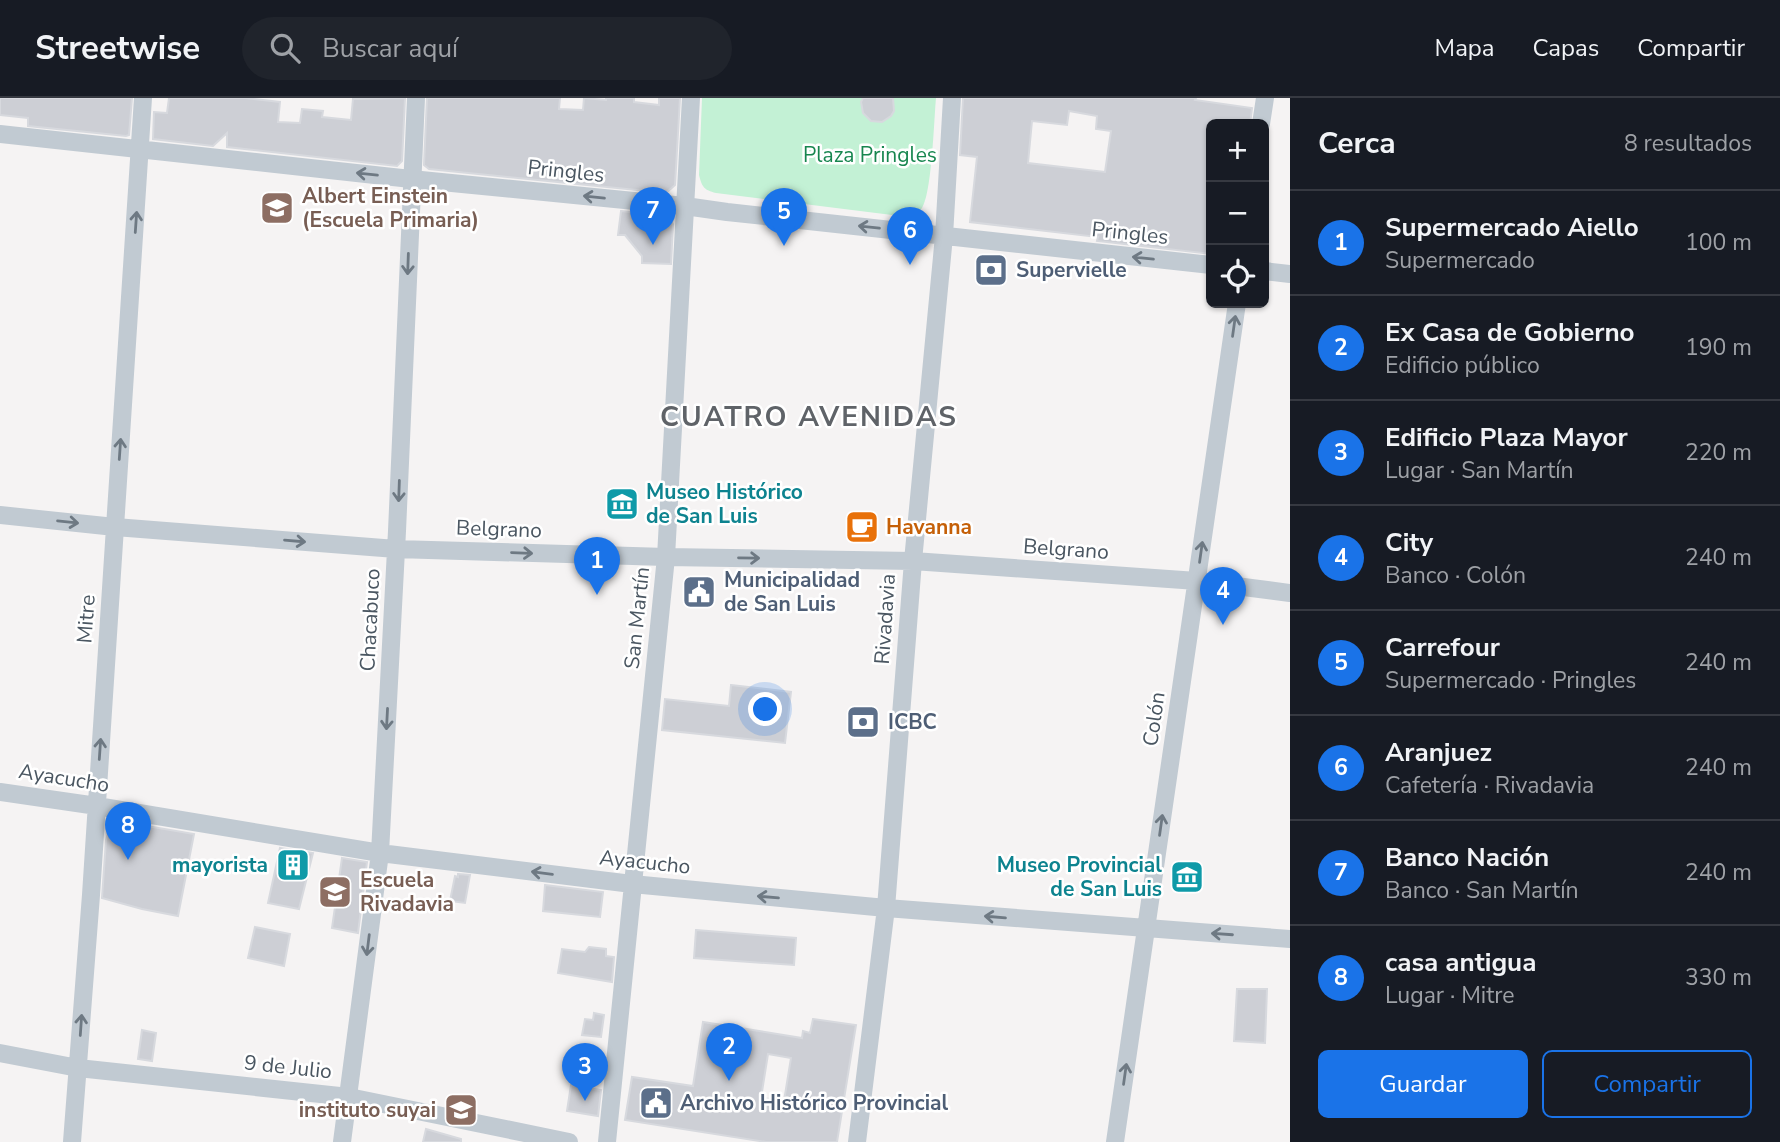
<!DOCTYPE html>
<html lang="es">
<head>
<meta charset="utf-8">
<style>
  body { margin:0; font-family:"Nunito Sans",sans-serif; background:#20242c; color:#f1f3f6 }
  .controls { position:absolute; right:21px; top:21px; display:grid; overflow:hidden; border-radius:10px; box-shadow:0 2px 5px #0004 }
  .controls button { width:63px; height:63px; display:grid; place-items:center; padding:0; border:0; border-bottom:2px solid #363941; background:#171b24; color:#f1f3f6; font:35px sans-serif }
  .you { position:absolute; left:766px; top:612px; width:24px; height:24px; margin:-18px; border:5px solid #fff; border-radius:50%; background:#1a73e8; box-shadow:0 0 0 10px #1a73e833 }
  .badge { display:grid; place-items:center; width:46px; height:46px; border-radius:50%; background:#1a73e8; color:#fff; font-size:23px; font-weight:700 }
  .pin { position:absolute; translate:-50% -58px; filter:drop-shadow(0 2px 4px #0008) }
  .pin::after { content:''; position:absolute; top:37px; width:24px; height:21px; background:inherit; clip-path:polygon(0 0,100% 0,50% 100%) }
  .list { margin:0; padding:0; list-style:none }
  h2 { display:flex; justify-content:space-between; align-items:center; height:91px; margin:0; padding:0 28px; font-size:30px }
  h2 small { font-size:23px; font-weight:400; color:#9ea1a6 }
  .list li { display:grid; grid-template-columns:46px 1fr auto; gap:21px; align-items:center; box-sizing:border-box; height:105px; padding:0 28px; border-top:2px solid #363941 }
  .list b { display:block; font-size:26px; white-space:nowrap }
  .list p { margin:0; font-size:23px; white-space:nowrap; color:#9ea1a6 }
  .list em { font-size:23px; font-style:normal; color:#9ea1a6 }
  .actions { display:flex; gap:14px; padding:21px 28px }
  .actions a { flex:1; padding:16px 0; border:2px solid #1a73e8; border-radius:10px; text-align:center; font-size:24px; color:#1a73e8 }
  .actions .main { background:#1a73e8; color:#fff }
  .icon { flex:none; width:38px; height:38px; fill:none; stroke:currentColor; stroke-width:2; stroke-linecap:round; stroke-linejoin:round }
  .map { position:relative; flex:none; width:1290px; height:1044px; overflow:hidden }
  header { display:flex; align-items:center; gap:42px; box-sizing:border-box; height:98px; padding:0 35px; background:#171b24; border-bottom:2px solid #363941 }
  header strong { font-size:33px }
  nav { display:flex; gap:38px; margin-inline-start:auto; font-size:24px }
  .search { width:490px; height:63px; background:#20242c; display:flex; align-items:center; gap:18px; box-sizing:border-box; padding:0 24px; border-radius:38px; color:#9ea1a6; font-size:26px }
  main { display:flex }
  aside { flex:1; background:#171b24 }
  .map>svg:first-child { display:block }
  .green { fill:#c3f1d5 }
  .building { fill:#cdcfd5; stroke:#d7d9de; stroke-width:2; fill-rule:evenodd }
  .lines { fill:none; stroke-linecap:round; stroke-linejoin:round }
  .minor { stroke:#c1cad2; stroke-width:18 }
  .oneway { stroke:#6e7983 }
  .labels { text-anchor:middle; stroke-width:5; stroke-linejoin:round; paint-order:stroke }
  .park-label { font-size:21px; fill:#17864f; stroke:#fff }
  .street-label { font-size:21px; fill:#4a5661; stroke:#fff }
  .education-label { font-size:21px; font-weight:bold; fill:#785e54; stroke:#fff; text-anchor:start }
  .service-label { font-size:21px; font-weight:bold; fill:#4e5e75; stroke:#fff; text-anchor:start }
  .culture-label { font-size:21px; font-weight:bold; fill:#0d838f; stroke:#fff; text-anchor:end }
  .food-label { font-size:21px; font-weight:bold; fill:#c56008; stroke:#fff; text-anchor:start }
  .district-label { font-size:28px; font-weight:bold; letter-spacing:2px; fill:#5f6368; stroke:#fff }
</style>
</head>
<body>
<header>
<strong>Streetwise</strong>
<div class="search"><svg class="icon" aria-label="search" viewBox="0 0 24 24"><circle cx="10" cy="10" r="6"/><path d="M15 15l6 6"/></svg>Buscar aquí</div>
<nav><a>Mapa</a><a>Capas</a><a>Compartir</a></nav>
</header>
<main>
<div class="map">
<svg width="1290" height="1044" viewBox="0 0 1290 1044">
  <rect width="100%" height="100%" fill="#f5f3f3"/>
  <!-- green -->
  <path class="green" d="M702,0h234c-2,22 -4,95 -14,110 -4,5 -9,7 -14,9l-192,-24c-12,-3 -14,-6 -17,-18z"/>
  <!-- building -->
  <path class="building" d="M0,0h132l-3,37 -3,1 -98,-10v-8l-28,-3z
    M169,0h76l35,4 -2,20 22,1 2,-14 21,2 -1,6 29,3 2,-21 52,-1 -3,63 -5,5 -170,-19v-14l-14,13 -60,-7 1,-27 13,1z
    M427,0h133l-1,11 24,1 1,-12 22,2v-2h28v4l25,3v-7h21l-5,87 -9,8 -237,-24 -5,-4z
    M863,0h30l1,13 -3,5 -9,6 -11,-1 -8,-8 -2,-11z
    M963,0h233l-1,2 57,8 -2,16h-39v130l-114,-13 1,-4 -128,-15 7,-65 -17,-2zM1069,13l28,5 -1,13 15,2 -6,41 -77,-9 4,-42 35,4z
    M621,113l45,5 7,8 -2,40 -29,-1v-7l-17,-21h-7z
    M731,587l60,7 -6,51 -123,-13 3,-31 64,7z
    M112,722l82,14 -16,82 -36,-7 -40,-11 4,-58z
    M280,750l33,5 -14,56 -31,-6z
    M342,760l25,4 -9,71 -26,-5z
    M458,776l12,1 -5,28 -15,-2 5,-25 3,1z
    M545,787l58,7 -3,25 -57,-6z
    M255,829l35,7 -6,32 -36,-8z
    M696,832l100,8 -2,27 -100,-7z
    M589,849l17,2v7l8,1 -2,25 -54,-9 4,-24 23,3z
    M1237,891h30l-2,54 -31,-2z
    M594,915l10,2 -3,22 -19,-2 3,-16 8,1z
    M813,921l43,6 -19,117h-71l-141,-22 7,-43 61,9 10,-64 99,16 1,-7 7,2zM768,956l23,4 -7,43 -23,-3z
    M142,932l14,3 -4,28 -14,-2z
    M571,987l30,5 -3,26 -31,-5z
    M426,1031l35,10v3h-38z"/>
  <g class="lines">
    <!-- minor -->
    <path class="minor" d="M1261,26l4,-26
      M0,36l411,45 274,27 42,6 484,53
      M1264,173l26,3
      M0,417l115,12 281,22 270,8 247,4 284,20 93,12
      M0,694l97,14 283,47 252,31 254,24 404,31
      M0,955l78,15 271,29 220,45
      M72,1044l19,-247 52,-797
      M342,1044l38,-289 17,-322 19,-433
      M607,1044l59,-585 25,-459
      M857,1044l29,-234 27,-347 31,-325 8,-138
      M1115,1044l122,-839"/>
  </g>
  <!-- one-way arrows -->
  <defs><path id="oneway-shaft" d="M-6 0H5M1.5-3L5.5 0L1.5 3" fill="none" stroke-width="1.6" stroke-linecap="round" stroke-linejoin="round" transform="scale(1.75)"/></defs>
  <g class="oneway">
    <use href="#oneway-shaft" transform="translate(367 76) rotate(-174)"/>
    <use href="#oneway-shaft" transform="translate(594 99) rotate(-174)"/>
    <use href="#oneway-shaft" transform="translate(136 124) rotate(-86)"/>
    <use href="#oneway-shaft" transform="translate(869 129) rotate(-174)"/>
    <use href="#oneway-shaft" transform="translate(1143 160) rotate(-174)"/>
    <use href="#oneway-shaft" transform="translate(408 166) rotate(92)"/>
    <use href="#oneway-shaft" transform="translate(1234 228) rotate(-82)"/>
    <use href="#oneway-shaft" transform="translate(120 351) rotate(-86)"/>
    <use href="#oneway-shaft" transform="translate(399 393) rotate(92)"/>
    <use href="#oneway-shaft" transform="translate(68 424) rotate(6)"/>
    <use href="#oneway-shaft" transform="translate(295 443) rotate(5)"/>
    <use href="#oneway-shaft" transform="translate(1201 454) rotate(-82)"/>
    <use href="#oneway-shaft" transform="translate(522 455) rotate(2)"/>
    <use href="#oneway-shaft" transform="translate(749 460) rotate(1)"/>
    <use href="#oneway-shaft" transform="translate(387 621) rotate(93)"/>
    <use href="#oneway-shaft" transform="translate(100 651) rotate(-86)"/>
    <use href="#oneway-shaft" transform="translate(1161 727) rotate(-82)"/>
    <use href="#oneway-shaft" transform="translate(542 775) rotate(-173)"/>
    <use href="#oneway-shaft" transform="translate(768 799) rotate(-175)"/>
    <use href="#oneway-shaft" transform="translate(995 819) rotate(-175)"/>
    <use href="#oneway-shaft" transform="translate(1222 836) rotate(-176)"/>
    <use href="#oneway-shaft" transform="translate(368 847) rotate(97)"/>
    <use href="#oneway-shaft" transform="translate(81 927) rotate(-86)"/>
    <use href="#oneway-shaft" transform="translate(1125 976) rotate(-82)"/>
  </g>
  <!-- icons -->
  <defs>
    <symbol id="school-square" viewBox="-11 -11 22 22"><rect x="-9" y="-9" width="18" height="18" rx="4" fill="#8d6e63" stroke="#fff"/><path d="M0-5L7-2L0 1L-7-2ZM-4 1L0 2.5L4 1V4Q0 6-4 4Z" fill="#fff"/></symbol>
    <symbol id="bank-square" viewBox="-11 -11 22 22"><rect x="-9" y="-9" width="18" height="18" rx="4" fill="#5c6f8a" stroke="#fff"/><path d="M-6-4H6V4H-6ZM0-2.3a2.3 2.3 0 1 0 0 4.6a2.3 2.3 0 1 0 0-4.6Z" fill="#fff"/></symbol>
    <symbol id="museum-square" viewBox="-11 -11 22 22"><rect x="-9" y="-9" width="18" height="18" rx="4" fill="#0f9aa8" stroke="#fff"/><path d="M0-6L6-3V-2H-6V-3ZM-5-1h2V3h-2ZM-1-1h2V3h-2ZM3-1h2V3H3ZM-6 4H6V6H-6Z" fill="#fff"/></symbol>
    <symbol id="cafe-square" viewBox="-11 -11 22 22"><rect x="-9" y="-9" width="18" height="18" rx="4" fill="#e8710a" stroke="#fff"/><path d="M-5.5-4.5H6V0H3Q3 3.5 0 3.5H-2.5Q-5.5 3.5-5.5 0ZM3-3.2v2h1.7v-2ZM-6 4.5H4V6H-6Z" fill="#fff"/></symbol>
    <symbol id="civic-square" viewBox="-11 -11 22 22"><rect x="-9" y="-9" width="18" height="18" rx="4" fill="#5c6f8a" stroke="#fff"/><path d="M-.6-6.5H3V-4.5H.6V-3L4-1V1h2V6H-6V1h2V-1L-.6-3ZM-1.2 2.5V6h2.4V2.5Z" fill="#fff"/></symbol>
    <symbol id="building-square" viewBox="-11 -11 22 22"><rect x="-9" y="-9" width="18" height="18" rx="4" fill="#0f9aa8" stroke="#fff"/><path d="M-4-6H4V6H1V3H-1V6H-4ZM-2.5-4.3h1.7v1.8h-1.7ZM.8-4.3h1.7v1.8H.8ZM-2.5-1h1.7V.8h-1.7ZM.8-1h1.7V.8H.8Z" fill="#fff"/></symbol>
  </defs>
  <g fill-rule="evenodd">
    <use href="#school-square" x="258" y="91" width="38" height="38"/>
    <use href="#bank-square" x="972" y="153" width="38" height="38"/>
    <use href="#museum-square" x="603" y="387" width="38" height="38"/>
    <use href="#cafe-square" x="843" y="410" width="38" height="38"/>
    <use href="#civic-square" x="680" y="475" width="38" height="38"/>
    <use href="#bank-square" x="844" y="605" width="38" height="38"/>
    <use href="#building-square" x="274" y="748" width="38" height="38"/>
    <use href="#museum-square" x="1168" y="760" width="38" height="38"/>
    <use href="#school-square" x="316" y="775" width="38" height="38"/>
    <use href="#civic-square" x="637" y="986" width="38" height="38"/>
    <use href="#school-square" x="442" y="993" width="38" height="38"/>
  </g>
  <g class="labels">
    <!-- park labels -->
    <g class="park-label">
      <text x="870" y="64">Plaza Pringles</text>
    </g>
    <!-- street labels -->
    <g class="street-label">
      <text transform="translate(566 73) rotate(6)" y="7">Pringles</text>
      <text transform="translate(1130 135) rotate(6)" y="7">Pringles</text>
      <text transform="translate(499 431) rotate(2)" y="7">Belgrano</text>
      <text transform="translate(1066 451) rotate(4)" y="7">Belgrano</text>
      <text transform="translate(637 520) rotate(-84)" y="7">San Martín</text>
      <text transform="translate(86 521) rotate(-86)" y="7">Mitre</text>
      <text transform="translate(885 521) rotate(-86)" y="7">Rivadavia</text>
      <text transform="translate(370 522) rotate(-87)" y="7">Chacabuco</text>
      <text transform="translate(1154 621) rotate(-82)" y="7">Colón</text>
      <text transform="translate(64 680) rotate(9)" y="7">Ayacucho</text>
      <text transform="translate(645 764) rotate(6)" y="7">Ayacucho</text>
      <text transform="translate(288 969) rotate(6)" y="7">9 de Julio</text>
    </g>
    <!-- education labels -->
    <g class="education-label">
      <text x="302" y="105">Albert Einstein<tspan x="302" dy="24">(Escuela Primaria)</tspan></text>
      <text x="360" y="789">Escuela<tspan x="360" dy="24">Rivadavia</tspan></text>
      <text x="436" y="1019" text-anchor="end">instituto suyai</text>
    </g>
    <!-- service labels -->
    <g class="service-label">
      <text x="1016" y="179">Supervielle</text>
      <text x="724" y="489">Municipalidad<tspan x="724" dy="24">de San Luis</tspan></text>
      <text x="888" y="631">ICBC</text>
      <text x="680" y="1012">Archivo Histórico Provincial</text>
    </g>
    <!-- culture labels -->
    <g class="culture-label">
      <text x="646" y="401" text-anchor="start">Museo Histórico<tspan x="646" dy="24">de San Luis</tspan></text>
      <text x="268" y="774">mayorista</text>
      <text x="1162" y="774">Museo Provincial<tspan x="1162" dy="24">de San Luis</tspan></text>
    </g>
    <!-- food labels -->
    <g class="food-label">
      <text x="886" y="436">Havanna</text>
    </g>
    <!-- district labels -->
    <g class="district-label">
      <text x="809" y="328">CUATRO AVENIDAS</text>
    </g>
  </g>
</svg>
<div class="controls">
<button>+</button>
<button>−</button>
<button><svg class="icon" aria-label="locate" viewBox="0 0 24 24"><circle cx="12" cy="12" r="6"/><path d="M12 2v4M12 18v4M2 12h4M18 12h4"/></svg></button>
</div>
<div class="you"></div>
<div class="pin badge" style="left:597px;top:497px">1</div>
<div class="pin badge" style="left:729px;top:983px">2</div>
<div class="pin badge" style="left:585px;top:1003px">3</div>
<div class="pin badge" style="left:1223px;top:527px">4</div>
<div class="pin badge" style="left:784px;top:148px">5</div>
<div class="pin badge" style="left:910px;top:167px">6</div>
<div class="pin badge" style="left:653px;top:147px">7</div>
<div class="pin badge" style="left:128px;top:762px">8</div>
</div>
<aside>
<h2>Cerca<small>8 resultados</small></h2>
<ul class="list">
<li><span class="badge">1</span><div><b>Supermercado Aiello</b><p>Supermercado</p></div><em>100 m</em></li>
<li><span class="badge">2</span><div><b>Ex Casa de Gobierno</b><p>Edificio público</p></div><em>190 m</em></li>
<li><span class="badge">3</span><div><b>Edificio Plaza Mayor</b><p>Lugar · San Martín</p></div><em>220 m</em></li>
<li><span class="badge">4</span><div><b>City</b><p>Banco · Colón</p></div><em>240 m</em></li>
<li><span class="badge">5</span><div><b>Carrefour</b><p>Supermercado · Pringles</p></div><em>240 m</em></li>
<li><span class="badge">6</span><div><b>Aranjuez</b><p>Cafetería · Rivadavia</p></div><em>240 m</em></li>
<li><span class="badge">7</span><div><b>Banco Nación</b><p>Banco · San Martín</p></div><em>240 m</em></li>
<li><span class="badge">8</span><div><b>casa antigua</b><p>Lugar · Mitre</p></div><em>330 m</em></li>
</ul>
<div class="actions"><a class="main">Guardar</a><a>Compartir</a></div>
</aside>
</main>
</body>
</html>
